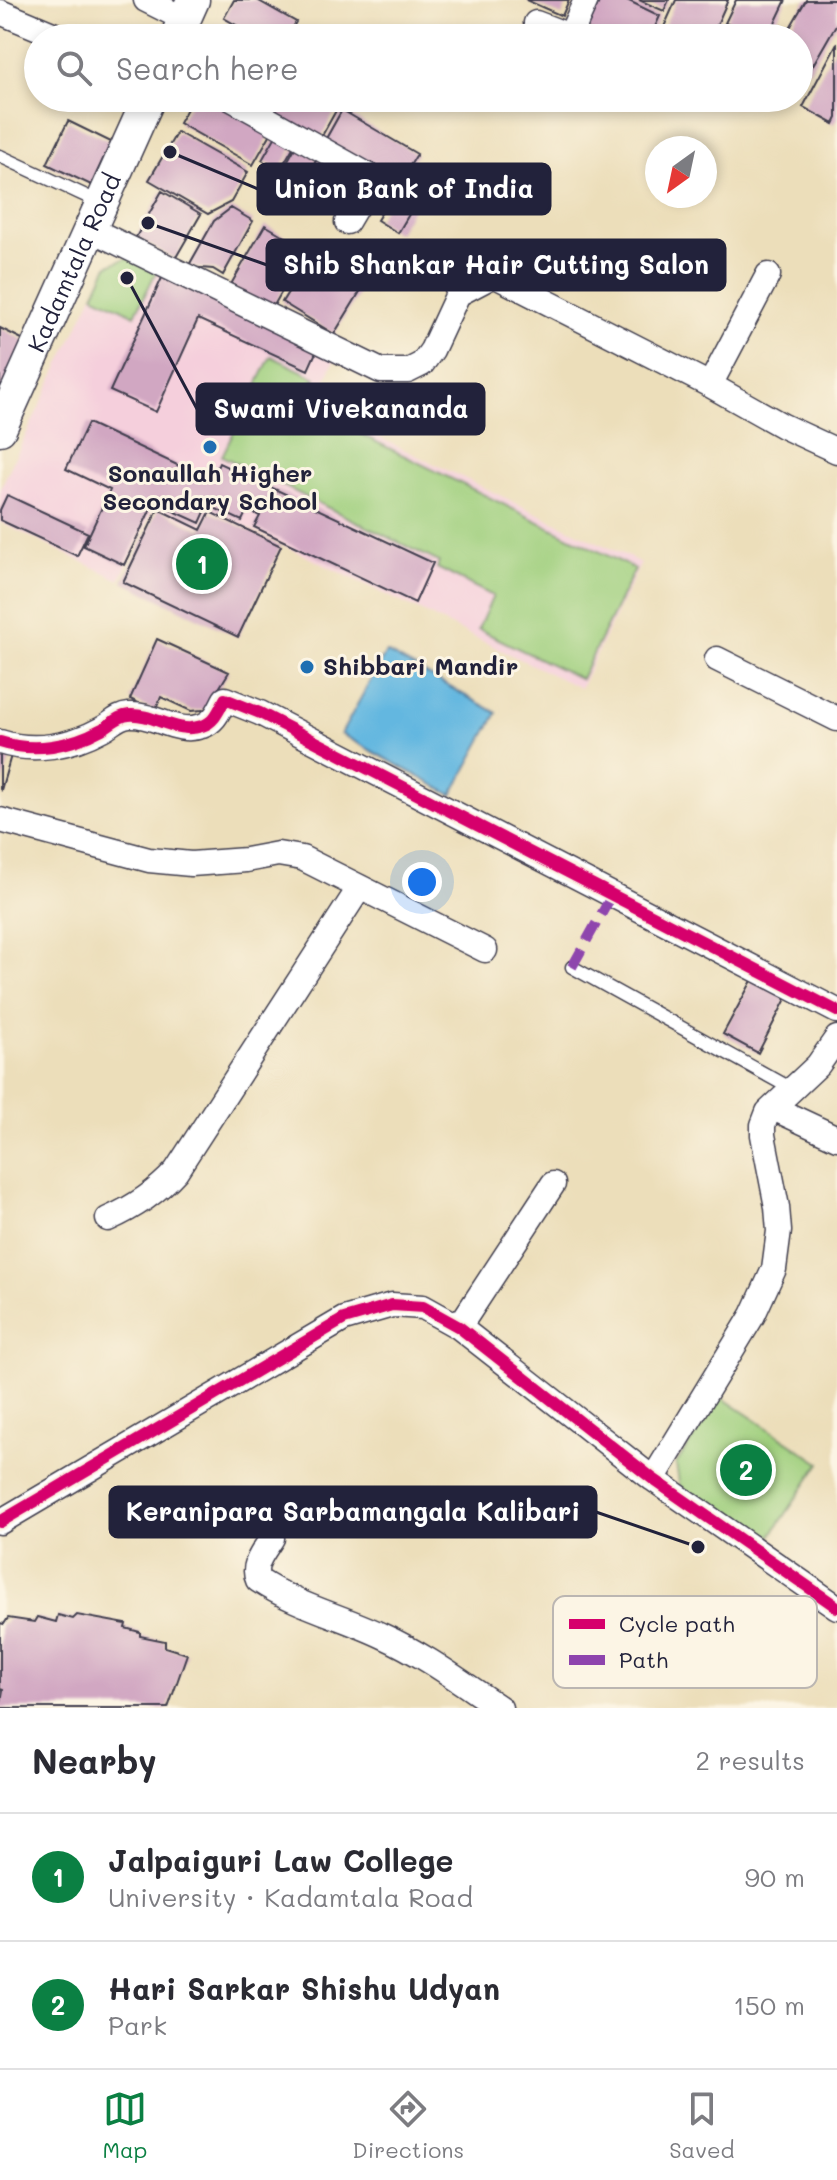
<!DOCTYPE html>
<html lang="en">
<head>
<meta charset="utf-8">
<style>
  body { margin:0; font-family:Mali,sans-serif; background:#f2f2f3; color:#2b2b33 }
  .compass { position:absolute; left:645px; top:136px; width:72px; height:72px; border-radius:50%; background:#fff; box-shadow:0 4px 12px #0003; rotate:213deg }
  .you { position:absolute; left:422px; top:882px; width:28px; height:28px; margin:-20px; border:6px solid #fff; border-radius:50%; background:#1a73e8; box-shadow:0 0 0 12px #1a73e833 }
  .badge { display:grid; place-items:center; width:52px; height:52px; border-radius:50%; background:#0b8043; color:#fff; font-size:26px; font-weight:700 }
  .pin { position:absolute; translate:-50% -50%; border:4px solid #fff; box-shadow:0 2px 8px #0006 }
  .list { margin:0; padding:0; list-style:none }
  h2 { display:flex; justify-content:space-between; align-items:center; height:104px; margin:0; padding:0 32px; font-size:34px }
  h2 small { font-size:26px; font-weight:400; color:#7c7c81 }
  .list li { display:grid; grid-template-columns:52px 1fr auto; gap:24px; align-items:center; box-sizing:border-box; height:128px; padding:0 32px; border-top:2px solid #e1e1e2 }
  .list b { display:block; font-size:30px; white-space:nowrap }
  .list p { margin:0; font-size:26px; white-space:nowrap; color:#7c7c81 }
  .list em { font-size:26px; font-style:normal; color:#7c7c81 }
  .icon { flex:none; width:44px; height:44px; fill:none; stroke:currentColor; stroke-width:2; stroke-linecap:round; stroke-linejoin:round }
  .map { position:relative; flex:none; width:837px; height:1708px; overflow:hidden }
  .search { position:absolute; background:#fff; box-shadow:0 4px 12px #0003; left:24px; right:24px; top:24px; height:88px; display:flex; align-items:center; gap:20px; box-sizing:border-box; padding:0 28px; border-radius:44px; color:#7c7c81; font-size:30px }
  .sheet { height:360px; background:#fff }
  nav { display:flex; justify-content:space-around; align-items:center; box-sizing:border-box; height:112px; border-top:2px solid #e1e1e2; background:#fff; font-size:22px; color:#7c7c81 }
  nav a { display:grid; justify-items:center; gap:4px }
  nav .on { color:#0b8043 }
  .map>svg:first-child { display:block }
  .built { fill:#f5cfdc }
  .green { fill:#9fcf7d; stroke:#60785c; stroke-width:2 }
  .water { fill:#64b7e0; stroke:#436c8e; stroke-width:2 }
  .building { fill:#d1a7c2 }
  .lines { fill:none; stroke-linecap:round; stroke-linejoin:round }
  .lane-casing { stroke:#403e4e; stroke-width:15 }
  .street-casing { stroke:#403e4e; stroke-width:27 }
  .secondary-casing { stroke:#403e4e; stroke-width:35 }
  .lane { stroke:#fff; stroke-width:12 }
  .street { stroke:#fff; stroke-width:24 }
  .secondary { stroke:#fff; stroke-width:32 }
  .quiet { stroke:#8e44ad; stroke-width:10; stroke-dasharray:20 10; stroke-linecap:butt }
  .cycleway-casing { stroke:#fcf5e5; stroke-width:17 }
  .cycleway { stroke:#d6006c; stroke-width:12 }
  .poi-dot { fill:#1f6fb2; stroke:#fcf5e5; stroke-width:3 }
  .labels { text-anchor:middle; stroke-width:6; stroke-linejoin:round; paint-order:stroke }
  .street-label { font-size:24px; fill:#22223b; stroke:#fcf5e5 }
  .poi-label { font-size:24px; font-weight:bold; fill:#22223b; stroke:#fcf5e5 }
  .key { fill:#fcf5e5; stroke:#bbb6b2; stroke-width:2 }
  .key-label { font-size:22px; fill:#22223b }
  .leader { fill:none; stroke:#22223b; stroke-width:3 }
  .callout-dot { fill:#22223b; stroke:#fcf5e5; stroke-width:3 }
  .callout { fill:#22223b; stroke:#22223b; stroke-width:3 }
  .callout-label { font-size:26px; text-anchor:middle; font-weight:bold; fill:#fff }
</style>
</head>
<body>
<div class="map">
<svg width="837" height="1708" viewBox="0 0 837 1708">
  <rect width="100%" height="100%" fill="#fcf5e5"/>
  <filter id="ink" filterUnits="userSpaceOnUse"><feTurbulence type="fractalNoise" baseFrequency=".0125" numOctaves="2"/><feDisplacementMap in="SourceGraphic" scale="16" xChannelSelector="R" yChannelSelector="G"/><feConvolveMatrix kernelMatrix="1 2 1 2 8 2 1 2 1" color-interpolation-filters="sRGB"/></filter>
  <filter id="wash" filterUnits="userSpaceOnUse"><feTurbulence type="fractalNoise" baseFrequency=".006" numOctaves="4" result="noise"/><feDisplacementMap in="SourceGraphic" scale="32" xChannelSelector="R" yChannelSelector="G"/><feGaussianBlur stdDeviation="1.8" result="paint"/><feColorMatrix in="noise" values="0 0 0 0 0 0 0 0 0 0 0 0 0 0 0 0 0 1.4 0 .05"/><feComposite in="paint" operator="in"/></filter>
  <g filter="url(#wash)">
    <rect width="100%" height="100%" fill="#ecdeba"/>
    <!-- built -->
    <path class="built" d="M162,260l179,87 -28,59 328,157 -61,125 -370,-178 -9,18 -46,-22 -35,74 -120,-58v-33l93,-194 42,20z"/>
    <!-- green -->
    <path class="green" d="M144,252l18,8 -27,55 -41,-20 14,-30z
      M271,356l45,22 -13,28 332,163 -54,110 -103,-50 15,-33 -56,-28 2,-6 -217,-106z
      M721,1397l99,66 -55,82 -85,-57 -4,-24z"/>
    <!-- water -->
    <path class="water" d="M386,652l111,61 -45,82 -111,-61z"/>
    <g id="blocks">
      <!-- building -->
      <path class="building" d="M234,0h23l39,22 -9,16h-28l-35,-20z
        M526,0h43l-7,16z
        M600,0h27l33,16 -10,22h-45l-19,-10z
        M639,0h30l-5,11z
        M676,0h52l-17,38h-52z
        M736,0h50l-18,38h-10l-33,-15z
        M806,0h31v23l-27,47 -11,-7v-25h-15z
        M232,29l16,9h-21z
        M328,29l15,9h-20z
        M837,43v75l-3,6 -31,-17z
        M193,98h29l52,30 -21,37 -74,-42z
        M259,98h84l-24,43 -63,-37z
        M342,110l75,44 -20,33 -74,-43z
        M68,121l43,21 -20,43 -44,-21z
        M177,132l71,40 -17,30 -23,12 -59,-34z
        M277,134l18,10 -15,26 -18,-10z
        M296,146l21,12 -7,13 8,-13 38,21 -14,26 -60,-34z
        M162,191l39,23 -26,45 -39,-22z
        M395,191l20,13 -17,29 -21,-13z
        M231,208l22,13 -30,54 -10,-6 -25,-2 26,-46z
        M265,225l41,24 -34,60 -42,-23z
        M336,251l36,21 -38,62 -52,-32 13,-21 16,10z
        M167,267l155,72 -14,31 -110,-51 -42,93 -46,-21z
        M0,328l28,14 -28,56z
        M88,423l123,58 8,-18 214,100 -18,40 -161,-76 6,-11 -13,-6 -5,11 -34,-16 -8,18 -46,-21 -30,63 -40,-19 26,-56 -44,-21z
        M7,495l81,38 -11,23 -77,-36v-10z
        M158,509l43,21 9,-18 71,34 -43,91 -115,-55z
        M157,639l72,33 -22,36 -5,2 -11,1 -30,-14 -6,14 -25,-12z
        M0,748l12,4 -11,38 -1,-1z
        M755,975l34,18 -31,60 -35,-19z
        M58,1615l15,4 4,-4 49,9 -1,4 15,4v4l25,5v6l22,7 -19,54h-168l3,-18 -3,-1v-66l4,1 4,-6 26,4 3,-5 19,5z"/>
    </g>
  </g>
  <g filter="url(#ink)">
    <use href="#blocks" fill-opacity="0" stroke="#403e4e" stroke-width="2"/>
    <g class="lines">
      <defs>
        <path id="lane" d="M0,156l101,47
          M572,967l220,122"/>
        <path id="street" d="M146,0l38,19
          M0,12l62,26
          M536,23l34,13
          M574,38l-4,-2 16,-36
          M230,98l143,80 -26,44
          M90,229l291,142h27l14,-7 10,-14 26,-56 36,-19 216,110 73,41 54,25
          M710,385l58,-110
          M717,659l120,60
          M0,742c34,11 71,4 102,-13 10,-5 15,-13 27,-14 25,-2 47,20 73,11 13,-4 17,-16 23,-27l35,14 577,298
          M0,820l149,40 42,4 55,-4 32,-6 24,4 183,92
          M773,1108l64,30
          M108,1219c27,-12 48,-26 68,-48l184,-284
          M459,1327l94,-143
          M653,1479l100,-164 21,-46 5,-38 -2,-24 -14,-72v-10l5,-13 50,-47 19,-27
          M0,1522l344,-203 48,-14 31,2 36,20 194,152 184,128
          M272,1538c-8,13 -21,27 -14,42 39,26 83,36 125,56 42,19 79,47 117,72"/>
        <g id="secondary">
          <path d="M176,38l17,-38"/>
          <path id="s1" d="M0,429l149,-331"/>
        </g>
      </defs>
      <!-- lane casing -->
      <use href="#lane" class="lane-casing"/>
      <!-- street casing -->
      <use href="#street" class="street-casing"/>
      <!-- secondary casing -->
      <use href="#secondary" class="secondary-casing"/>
      <!-- lane -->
      <use href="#lane" class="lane"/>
      <!-- street -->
      <use href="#street" class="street"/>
      <!-- secondary -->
      <use href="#secondary" class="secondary"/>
      <!-- quiet -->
      <path class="quiet" d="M572,967l40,-72"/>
      <defs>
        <path id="cycleway" d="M0,742c34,11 71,4 102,-13 10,-5 15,-13 27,-14 25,-2 47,20 73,11 13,-4 17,-16 23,-27l35,14 577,298
          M0,1522l344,-203 48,-14 31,2 36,20 194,152 184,128"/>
      </defs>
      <!-- cycleway casing -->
      <use href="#cycleway" class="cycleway-casing"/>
      <!-- cycleway -->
      <use href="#cycleway" class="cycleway"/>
    </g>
  </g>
  <!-- markers -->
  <g class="poi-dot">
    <circle cx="210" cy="447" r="8"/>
    <circle cx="307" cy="667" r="8"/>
  </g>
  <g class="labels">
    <!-- street labels -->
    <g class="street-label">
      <text dy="8" stroke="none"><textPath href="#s1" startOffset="182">Kadamtala Road</textPath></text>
    </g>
    <!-- poi labels -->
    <g class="poi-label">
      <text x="210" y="482">Sonaullah Higher<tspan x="210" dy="28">Secondary School</tspan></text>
      <text x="323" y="675" text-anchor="start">Shibbari Mandir</text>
    </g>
  </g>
  <!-- legend -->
  <rect x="553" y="1596" width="264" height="92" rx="12" class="key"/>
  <rect x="569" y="1619" width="36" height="10" fill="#d6006c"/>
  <rect x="569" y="1655" width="36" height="10" fill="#8e44ad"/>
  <g class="key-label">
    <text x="619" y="1632">Cycle path</text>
    <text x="619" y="1668">Path</text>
  </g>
  <!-- callouts -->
  <path class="leader" d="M170 152L258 189M148 223L267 265M127 278L197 409M698 1547L596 1512"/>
  <g class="callout-dot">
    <circle cx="170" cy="152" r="8"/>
    <circle cx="148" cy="223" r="8"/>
    <circle cx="127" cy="278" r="8"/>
    <circle cx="698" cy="1547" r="8"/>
  </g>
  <g class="callout">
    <rect x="258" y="164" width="292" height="50" rx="8"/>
    <rect x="267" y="240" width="458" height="50" rx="8"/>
    <rect x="197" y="384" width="287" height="50" rx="8"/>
    <rect x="110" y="1487" width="486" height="50" rx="8"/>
  </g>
  <g class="callout-label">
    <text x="404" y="198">Union Bank of India</text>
    <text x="496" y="274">Shib Shankar Hair Cutting Salon</text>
    <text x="341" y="418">Swami Vivekananda</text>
    <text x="353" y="1521">Keranipara Sarbamangala Kalibari</text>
  </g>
</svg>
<svg class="compass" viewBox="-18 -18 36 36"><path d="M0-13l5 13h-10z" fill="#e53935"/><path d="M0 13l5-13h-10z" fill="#7c7c81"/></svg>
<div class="you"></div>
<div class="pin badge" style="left:202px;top:564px">1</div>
<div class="pin badge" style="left:746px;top:1470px">2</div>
<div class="search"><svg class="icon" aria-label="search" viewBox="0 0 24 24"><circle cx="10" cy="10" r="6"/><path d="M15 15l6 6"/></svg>Search here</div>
</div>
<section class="sheet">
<h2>Nearby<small>2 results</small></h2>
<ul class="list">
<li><span class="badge">1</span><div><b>Jalpaiguri Law College</b><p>University · Kadamtala Road</p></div><em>90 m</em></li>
<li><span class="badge">2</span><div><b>Hari Sarkar Shishu Udyan</b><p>Park</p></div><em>150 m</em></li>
</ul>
</section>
<nav>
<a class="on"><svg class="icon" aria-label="map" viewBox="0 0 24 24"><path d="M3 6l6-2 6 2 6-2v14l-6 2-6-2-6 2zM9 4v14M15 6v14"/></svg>Map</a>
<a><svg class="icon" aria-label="directions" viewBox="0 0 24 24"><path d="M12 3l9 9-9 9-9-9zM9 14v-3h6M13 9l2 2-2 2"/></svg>Directions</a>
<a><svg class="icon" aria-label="saved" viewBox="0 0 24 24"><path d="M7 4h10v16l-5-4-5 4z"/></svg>Saved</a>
</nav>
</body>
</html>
